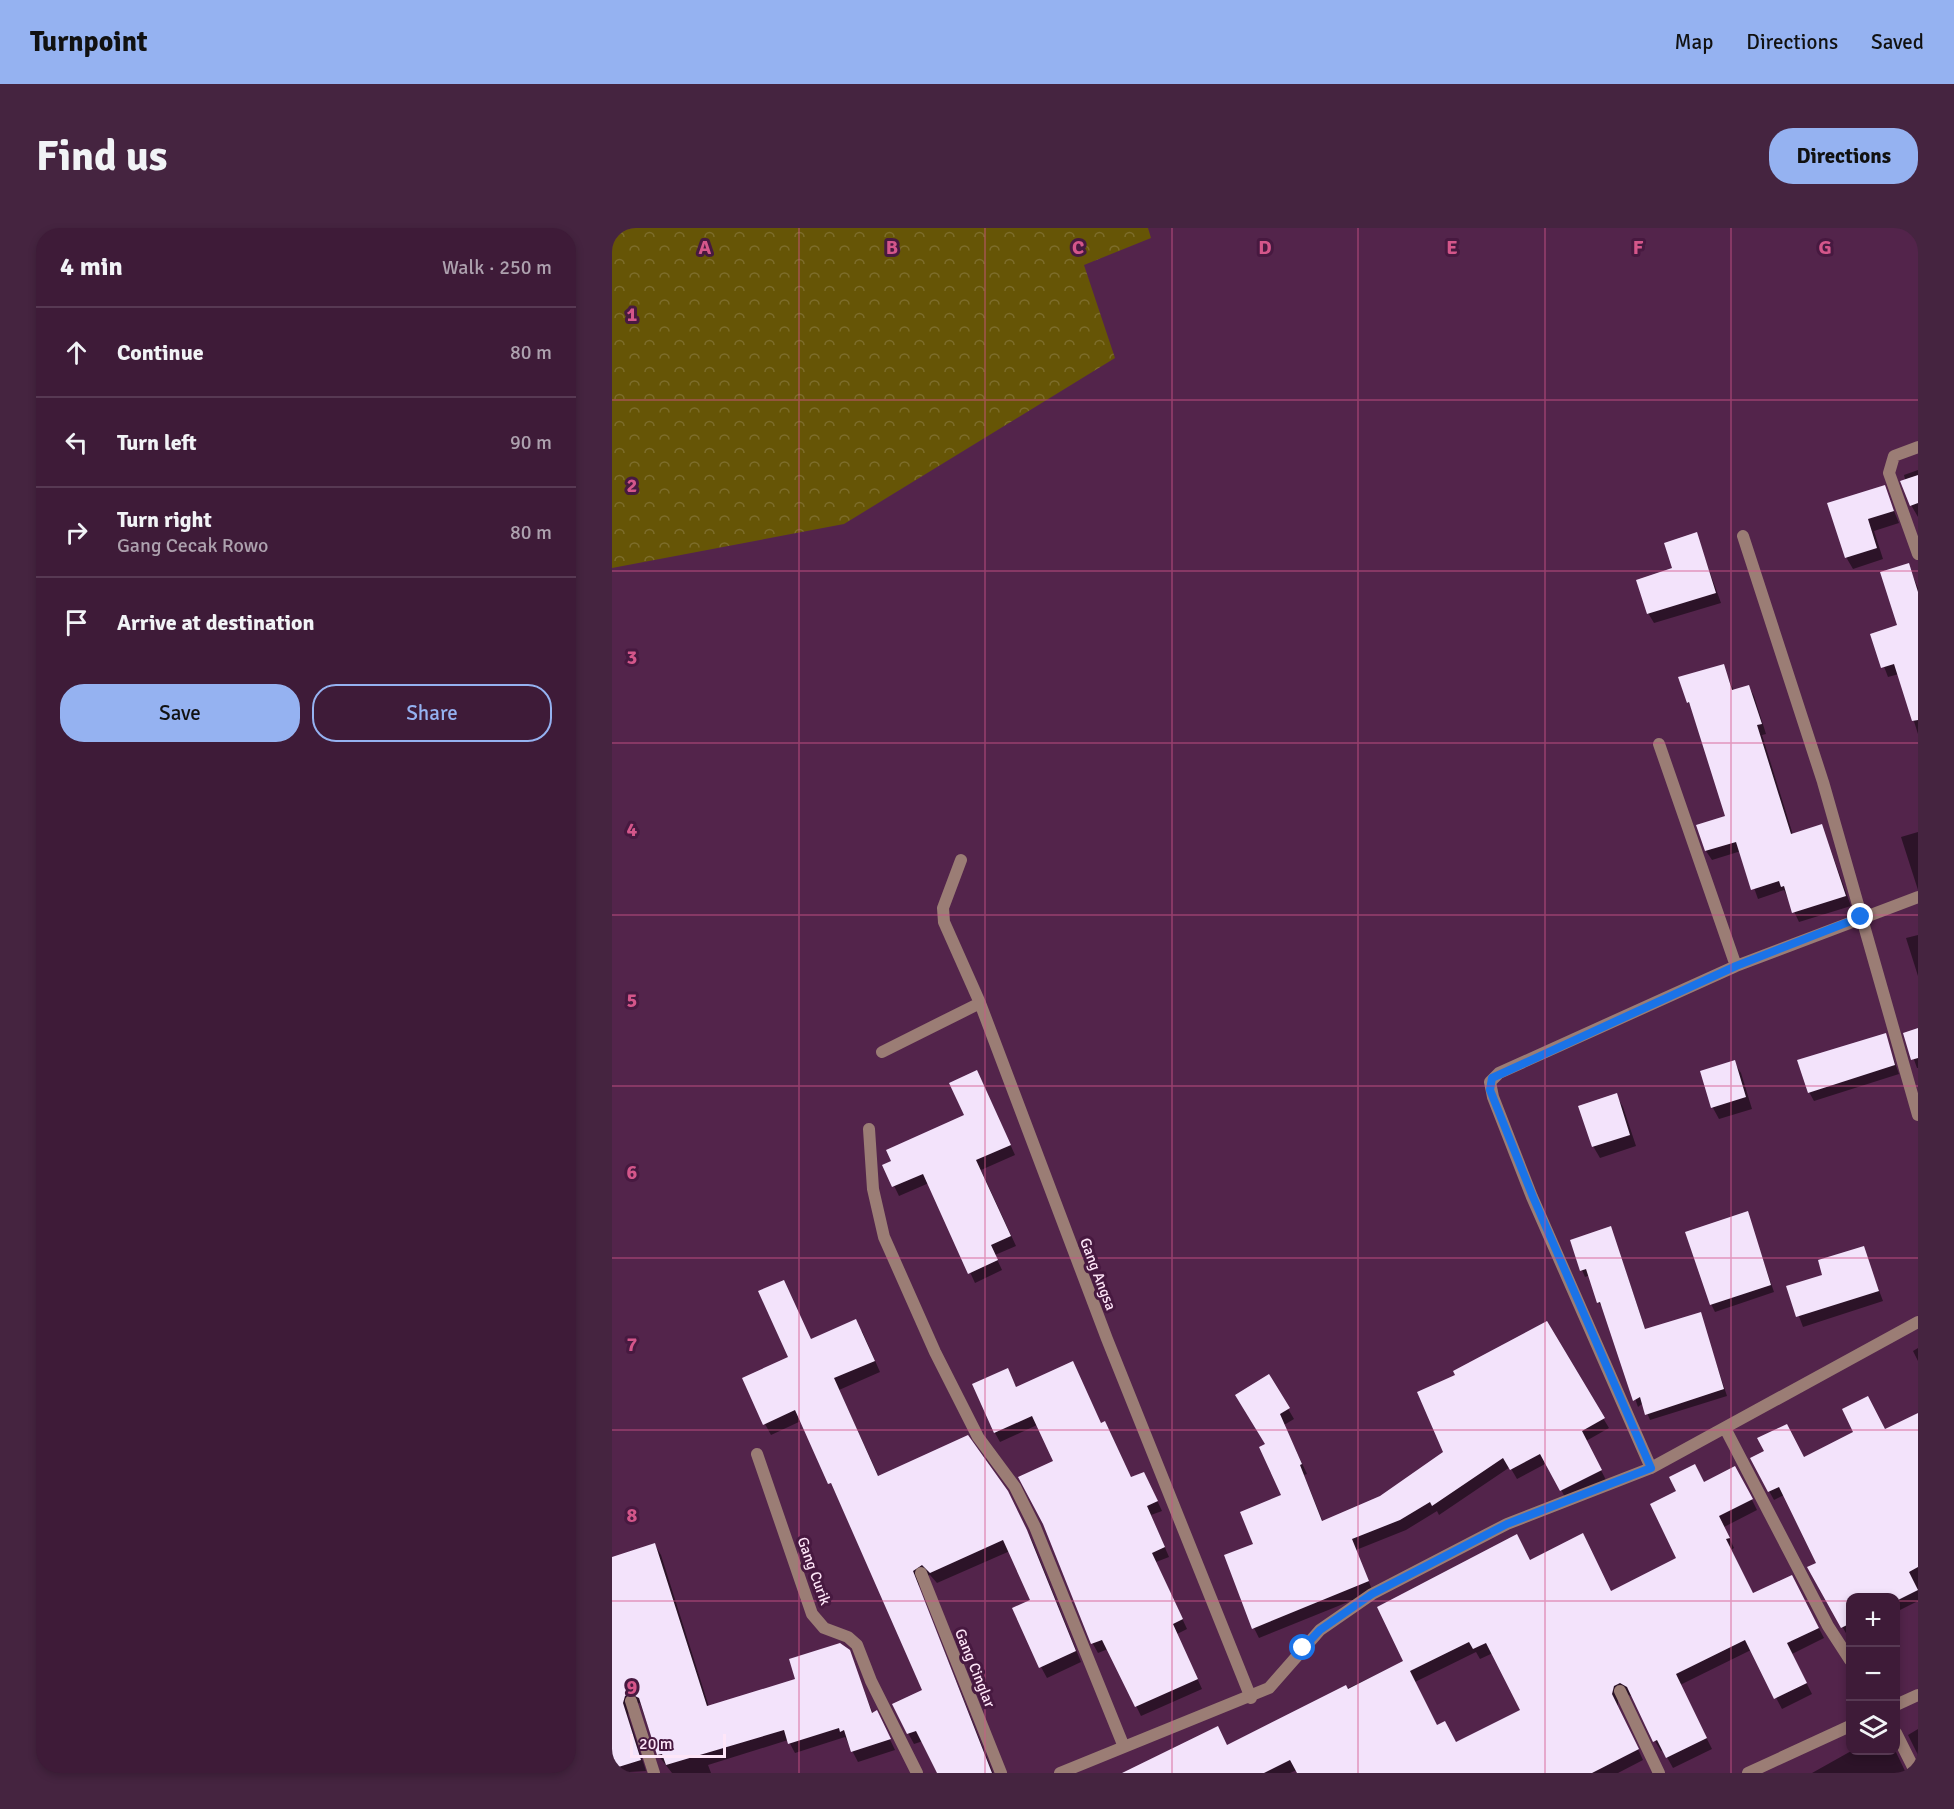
<!DOCTYPE html>
<html lang="en">
<head>
<meta charset="utf-8">
<style>
  body { margin:0; font-family:Signika,sans-serif; background:#452440; color:#f1f3f6 }
  .controls { position:absolute; right:18px; bottom:18px; display:grid; overflow:hidden; border-radius:12px; box-shadow:0 3px 9px #0003 }
  .controls button { width:54px; height:54px; display:grid; place-items:center; padding:0; border:0; border-bottom:2px solid #573953; background:#3e1b38; color:#f1f3f6; font:30px sans-serif }
  .scale { position:absolute; left:18px; bottom:15px; width:96px; box-sizing:border-box; padding-left:6px; border:3px solid #fee6f8; border-top:0; font-size:16px; line-height:21px; white-space:nowrap; color:#fee6f8; -webkit-text-stroke:4px #471940; paint-order:stroke }
  .stop { position:absolute; width:18px; height:18px; margin:-14px; border:4px solid #1a73e8; border-radius:50%; background:#fff }
  .stop.end { background:#1a73e8; border-color:#fff; box-shadow:0 2px 6px #0008 }
  .list { margin:0; padding:0; list-style:none }
  h2 { display:flex; justify-content:space-between; align-items:center; height:78px; margin:0; padding:0 24px; font-size:26px }
  h2 small { font-size:20px; font-weight:400; color:#ada1ae }
  .list li { display:grid; grid-template-columns:39px 1fr auto; gap:18px; align-items:center; box-sizing:border-box; height:90px; padding:0 24px; border-top:2px solid #573953 }
  .list b { display:block; font-size:22px; white-space:nowrap }
  .list p { margin:0; font-size:20px; white-space:nowrap; color:#ada1ae }
  .list em { font-size:20px; font-style:normal; color:#ada1ae }
  .actions { display:flex; gap:12px; padding:18px 24px }
  .actions a { flex:1; padding:14px 0; border:2px solid #95b2f1; border-radius:24px; text-align:center; font-size:21px; color:#95b2f1 }
  .actions .main { background:#95b2f1; color:#111 }
  .icon { flex:none; width:33px; height:33px; fill:none; stroke:currentColor; stroke-width:2; stroke-linecap:round; stroke-linejoin:round }
  .map { position:relative; flex:none; width:1306px; height:1545px; overflow:hidden; border-radius:24px }
  header { display:flex; align-items:center; gap:36px; box-sizing:border-box; height:84px; padding:0 30px; background:#95b2f1; color:#111 }
  header strong { font-size:28px }
  nav { display:flex; gap:33px; margin-inline-start:auto; font-size:21px }
  .intro { display:flex; align-items:center; justify-content:space-between; box-sizing:border-box; height:144px; padding:0 36px }
  h1 { margin:0; font-size:42px }
  .button { padding:15px 27px; border-radius:24px; background:#95b2f1; color:#111; font-size:21px; font-weight:700 }
  main { display:flex; gap:36px; padding:0 36px }
  aside { flex:1; background:#3e1b38; border-radius:24px; box-shadow:0 3px 9px #0003 }
  .map>svg:first-child { display:block }
  .forest { fill:url(#forest-crowns) }
  .shadow { fill:#0007; fill-rule:evenodd }
  .building { fill:#f3e3fb; fill-rule:evenodd }
  .lines { fill:none; stroke-linecap:round; stroke-linejoin:round }
  .lane { stroke:#9b7d75; stroke-width:12 }
  .street { stroke:#9b7d75; stroke-width:12 }
  .route { stroke:#1a73e8; stroke-width:8 }
  .grid { fill:none; stroke:#d4568a; stroke-width:1.5; stroke-opacity:0.55 }
  .labels { text-anchor:middle; stroke-width:6; stroke-linejoin:round; paint-order:stroke }
  .street-label { font-size:15px; fill:#fee6f8; stroke:#471940 }
  .grid-label { font-size:20px; text-anchor:middle; font-weight:bold; fill:#d4568a; stroke:#471940; stroke-width:6; stroke-linejoin:round; paint-order:stroke }
</style>
</head>
<body>
<header>
<strong>Turnpoint</strong>
<nav><a>Map</a><a>Directions</a><a>Saved</a></nav>
</header>
<div class="intro"><h1>Find us</h1><a class="button">Directions</a></div>
<main>
<aside>
<h2>4 min<small>Walk · 250 m</small></h2>
<ul class="list">
<li><svg class="icon" aria-label="ahead" viewBox="0 0 24 24"><path d="M12 20V5M6 11l6-6 6 6"/></svg><div><b>Continue</b></div><em>80 m</em></li>
<li><svg class="icon" aria-label="left" viewBox="0 0 24 24"><path d="M17 20v-9H6M10 6l-5 5 5 5"/></svg><div><b>Turn left</b></div><em>90 m</em></li>
<li><svg class="icon" aria-label="right" viewBox="0 0 24 24"><path d="M7 20v-9h11M14 6l5 5-5 5"/></svg><div><b>Turn right</b><p>Gang Cecak Rowo</p></div><em>80 m</em></li>
<li><svg class="icon" aria-label="arrive" viewBox="0 0 24 24"><path d="M6 21V4h12l-3 4 3 4H6"/></svg><div><b>Arrive at destination</b></div></li>
</ul>
<div class="actions"><a class="main">Save</a><a>Share</a></div>
</aside>
<div class="map">
<svg width="1306" height="1545" viewBox="0 0 1306 1545">
  <defs>
    <pattern id="forest-crowns" width="20" height="18" patternUnits="userSpaceOnUse" patternTransform="scale(1.5)"><rect width="20" height="18" fill="#665506"/><path d="M2 6a3 3 0 1 1 6 0M12 15a3 3 0 1 1 6 0" fill="none" stroke="#7d6d2b"/></pattern>
  </defs>
  <rect width="100%" height="100%" fill="#53244b"/>
  <!-- forest -->
  <path class="forest" d="M0,0h536l3,10 -67,27 31,93 -271,166 -232,44z"/>
  <!-- shadow -->
  <path class="shadow" d="M1306,242v47l-7,-12 -7,-30z
    M1272,259l15,36 -25,8 9,28 -30,10 -7,-12z
    M1084,306l25,69 -67,20 -6,-10z
    M1296,337l10,23v146l-19,-60 -11,3 -16,-42 27,-9z
    M1111,438l11,25 15,-4 5,9 12,38 -4,1 31,100 29,-9 29,80 -52,16 -15,-32 -26,9 -17,-48 -29,9 -6,-9 21,-34 -33,-105 -6,-10z
    M1306,604v58l-17,-53z
    M1306,707v41l-12,-38z
    M1306,802v38h-1l-12,-34z
    M1273,807l14,39 -85,27 -5,-9z
    M1122,834l7,11 11,36 -33,10 -6,-11 -11,-36z
    M370,854l33,73 -34,15 35,76 -21,9 7,15 -27,13 -46,-100 -30,13 -15,-31 82,-49z
    M1004,867l7,12 13,39 -36,12 -7,-12z
    M1135,985l27,79 -59,20 -4,-8z
    M999,1000l35,103 54,-17 27,82 -77,24 -7,-17 -5,4 -34,-98 -6,-7 -8,-27 -5,2 -3,-7z
    M1251,1020l20,53 -80,26 -15,-40 36,-11z
    M934,1095l63,105 -23,13 20,39 -39,21 -20,-38 -30,16 -7,-12 -71,48 -2,-4 -31,19 -50,20 17,42 -114,46 -5,-10 1,-83 28,-49 -16,-51 2,-69 25,43 -10,6 23,49 -3,1 19,47 58,-25 64,-45 12,-76z
    M250,1103l18,41 -41,18 40,87 135,27 19,39 48,119 -34,16 -6,-11 -9,-67 -22,-49 -73,32 -7,-8 -10,4 -1,9 74,185h-55l-15,-32 -9,3 -6,-11 16,-42 -88,-197 -35,-73 -30,14 -6,-11 25,-67 21,-17z
    M1306,1120v13l-5,-10z
    M461,1135l28,61 4,-2 5,10 21,47 18,4 13,28 -11,4 18,42 -13,5 31,67 -10,5 25,55 -61,27 -33,-67 -10,4 -5,-9 -49,-121 11,-61 -18,-37 -37,17 -5,-9 17,-54 5,9z
    M1306,1187v186l-22,11v-14h-46v35l-3,2 -38,-67 9,-4 -34,-69 -10,5 -5,-9 35,-32 81,-28z
    M1129,1250l16,32 -33,17 10,21 -3,2 22,45 44,-8 27,51 -32,16 20,40 -30,15 -31,-59 -71,35 32,64 -39,19 -10,-18 -2,1 -6,-10 -21,-44 -11,-4 -5,5v8l25,54 -25,13h-320l-1,-3 -7,3h-159l96,-27 178,-85 125,-100 81,31 67,-33 26,-76zM864,1424l4,7 13,-6 29,58 -66,32 -19,-16 -22,-45z
    M43,1317l6,10 48,152 88,-27 52,-29 24,63 9,9 13,27 -37,12 -13,-25 -50,16 -7,-13 -80,25 3,8h-39l-14,-18 -18,-52 -9,2 -3,10 18,56 -34,2v-215z
    M1306,1501v26l-10,-20z
    M1241,1522h42l11,23h-94z"/>
  <!-- building -->
  <path class="building" d="M1306,247v28l-8,3 -10,-25z
    M1273,257l9,26 -26,8 9,29 -32,10 -18,-55z
    M1085,304l19,61 -69,21 -11,-34 36,-12 -8,-25z
    M1297,335l9,29v128l-6,1 -18,-57 -13,4 -11,-34 27,-9 -17,-53z
    M1112,436l8,26 17,-5 13,39 -5,1 34,109 31,-10 24,72 -54,17 -8,-27 -3,1 -2,-6 -28,9 -15,-48 -31,9 -9,-26 29,-9 -36,-114 -2,1 -9,-26z
    M1306,800v30l-7,2 -8,-27z
    M1274,805l9,32 -87,28 -11,-33z
    M1123,832l11,37 -35,11 -11,-37z
    M365,842l34,75 -35,15 35,76 -20,9 7,15 -30,14 -45,-100 -31,13 -10,-22 9,-4 -5,-11 78,-35 -15,-32z
    M1005,865l13,42 -38,12 -14,-41z
    M1136,983l23,74 -61,20 -25,-73z
    M999,998l34,103 56,-17 23,77 -79,26 -5,-18 -7,4 -33,-99 -3,1 -11,-34 -6,2 -10,-31z
    M1252,1018l15,45 -83,26 -10,-31 36,-11 -4,-15z
    M172,1052l27,59 45,-20 19,42 -41,17 44,98 90,-41 40,56 19,39 49,121 -37,17 -27,-60 18,-8 -27,-60 -73,33 -8,-8 -9,6 79,202h-55l-21,-42 -9,3 -15,-30 30,-14 -91,-207 -3,1 -33,-74 -32,15 -21,-47 46,-21 -30,-66z
    M935,1093l58,97 -23,13 20,39 -42,21 -20,-37 -30,16 -7,-12 -71,48 -2,-4 -30,18 -48,19 17,42 -117,48 -28,-74 29,-11 -13,-32 41,-17 -22,-48 6,-3 -30,-49 34,-21 21,34 -10,6 22,50 -2,1 22,56 58,-25 63,-44 -26,-60 38,-17 -2,-4z
    M461,1133l28,62 4,-2 26,56 13,-5 14,29 -11,5 18,41 -13,6 31,66 -10,5 25,55 -63,28 -33,-67 -11,4 -48,-120 -25,-47 35,-16 -21,-45 -38,17 -22,-49 36,-16 8,19z
    M1256,1168l17,33 33,-16v154l-9,5 9,18 -22,11v-3h-45v25l-10,5 -34,-61 9,-4 -37,-76 -11,5 -18,-34 14,-7 -7,-13 30,-14 17,33 49,-25 -11,-23z
    M1083,1236l9,18 31,-16 18,33 -34,17 11,22 -4,1 27,54 39,-18 27,53 -32,15 20,40 -33,16 -29,-59 -69,34 31,64 -41,20 -9,-18 -4,2 -26,-55 -7,-4 -6,3 -2,8 27,55 -47,24h-295l-7,-13 -26,13h-142l96,-47 9,19 119,-60 2,4 55,-28 -26,-54 140,-73 13,26 53,-27 28,58 65,-33 -26,-54 26,-13 -7,-14zM857,1414l4,7 13,-6 34,67 -64,32 -11,-21 -8,4 -27,-54z
    M43,1315l52,163 88,-27 -6,-20 51,-16 10,7 22,63 5,-3 14,29 -40,13 -7,-22 -4,2 -1,-4 -51,16 -4,-14 -118,35 -4,-11 -5,1 -18,-57 -10,-5 -4,3 -2,7 18,57 -29,9v-212z"/>
  <g class="lines">
    <!-- lane -->
    <path class="lane" d="M1008,1463l39,82"/>
    <!-- street -->
    <path class="street" d="M1306,219l-24,9 -5,17 29,81
      M1131,308l80,246 95,333
      M1047,516l77,222
      M349,632l-18,48 1,14 36,81 127,336 144,359
      M270,824l98,-49
      M257,901l4,60 11,48 51,115 43,85 37,50 20,40 89,220
      M1114,1202l102,196 22,34
      M145,1226l55,160 12,14 24,9 9,8 14,36 46,92
      M1039,1240l-119,-271 -39,-100 -3,-15 9,-9 237,-107 182,-69
      M309,1345l80,200
      M19,1473l23,72
      M1284,1477l22,-10
      M1284,1505l20,40
      M448,1545l209,-85 51,-58 52,-36 135,-70 144,-56 267,-146
      M1136,1545l102,-47"/>
  </g>
  <g class="lines">
    <!-- route -->
    <path class="route" d="M691,1420l17,-18 52,-36 135,-70 144,-56 -118,-271 -43,-107 2,-12 244,-112 125,-49"/>
  </g>
  <!-- grid -->
  <path class="grid" d="M187,0v1545M373,0v1545M560,0v1545M746,0v1545M933,0v1545M1119,0v1545M0,172h1306M0,343h1306M0,515h1306M0,687h1306M0,858h1306M0,1030h1306M0,1202h1306M0,1373h1238M1284,1373h22"/>
  <g class="labels">
    <!-- street labels -->
    <g class="street-label">
      <text transform="translate(486 1046) rotate(69)" y="5">Gang Angsa</text>
      <text transform="translate(202 1343) rotate(70)" y="5">Gang Curik</text>
      <text transform="translate(363 1440) rotate(68)" y="5">Gang Cinglar</text>
    </g>
  </g>
  <g class="grid-label">
    <text x="93" y="26">A</text>
    <text x="280" y="26">B</text>
    <text x="466" y="26">C</text>
    <text x="653" y="26">D</text>
    <text x="840" y="26">E</text>
    <text x="1026" y="26">F</text>
    <text x="1213" y="26">G</text>
    <text x="20" y="93">1</text>
    <text x="20" y="264">2</text>
    <text x="20" y="436">3</text>
    <text x="20" y="608">4</text>
    <text x="20" y="779">5</text>
    <text x="20" y="951">6</text>
    <text x="20" y="1123">7</text>
    <text x="20" y="1294">8</text>
    <text x="20" y="1466">9</text>
  </g>
</svg>
<div class="controls">
<button>+</button>
<button>−</button>
<button><svg class="icon" aria-label="layers" viewBox="0 0 24 24"><path d="M12 4l9 5-9 5-9-5zM3 14l9 5 9-5"/></svg></button>
</div>
<div class="scale">20 m</div>
<div class="stop" style="left:691px;top:1420px"></div>
<div class="stop end" style="left:1249px;top:689px"></div>
</div>
</main>
</body>
</html>
